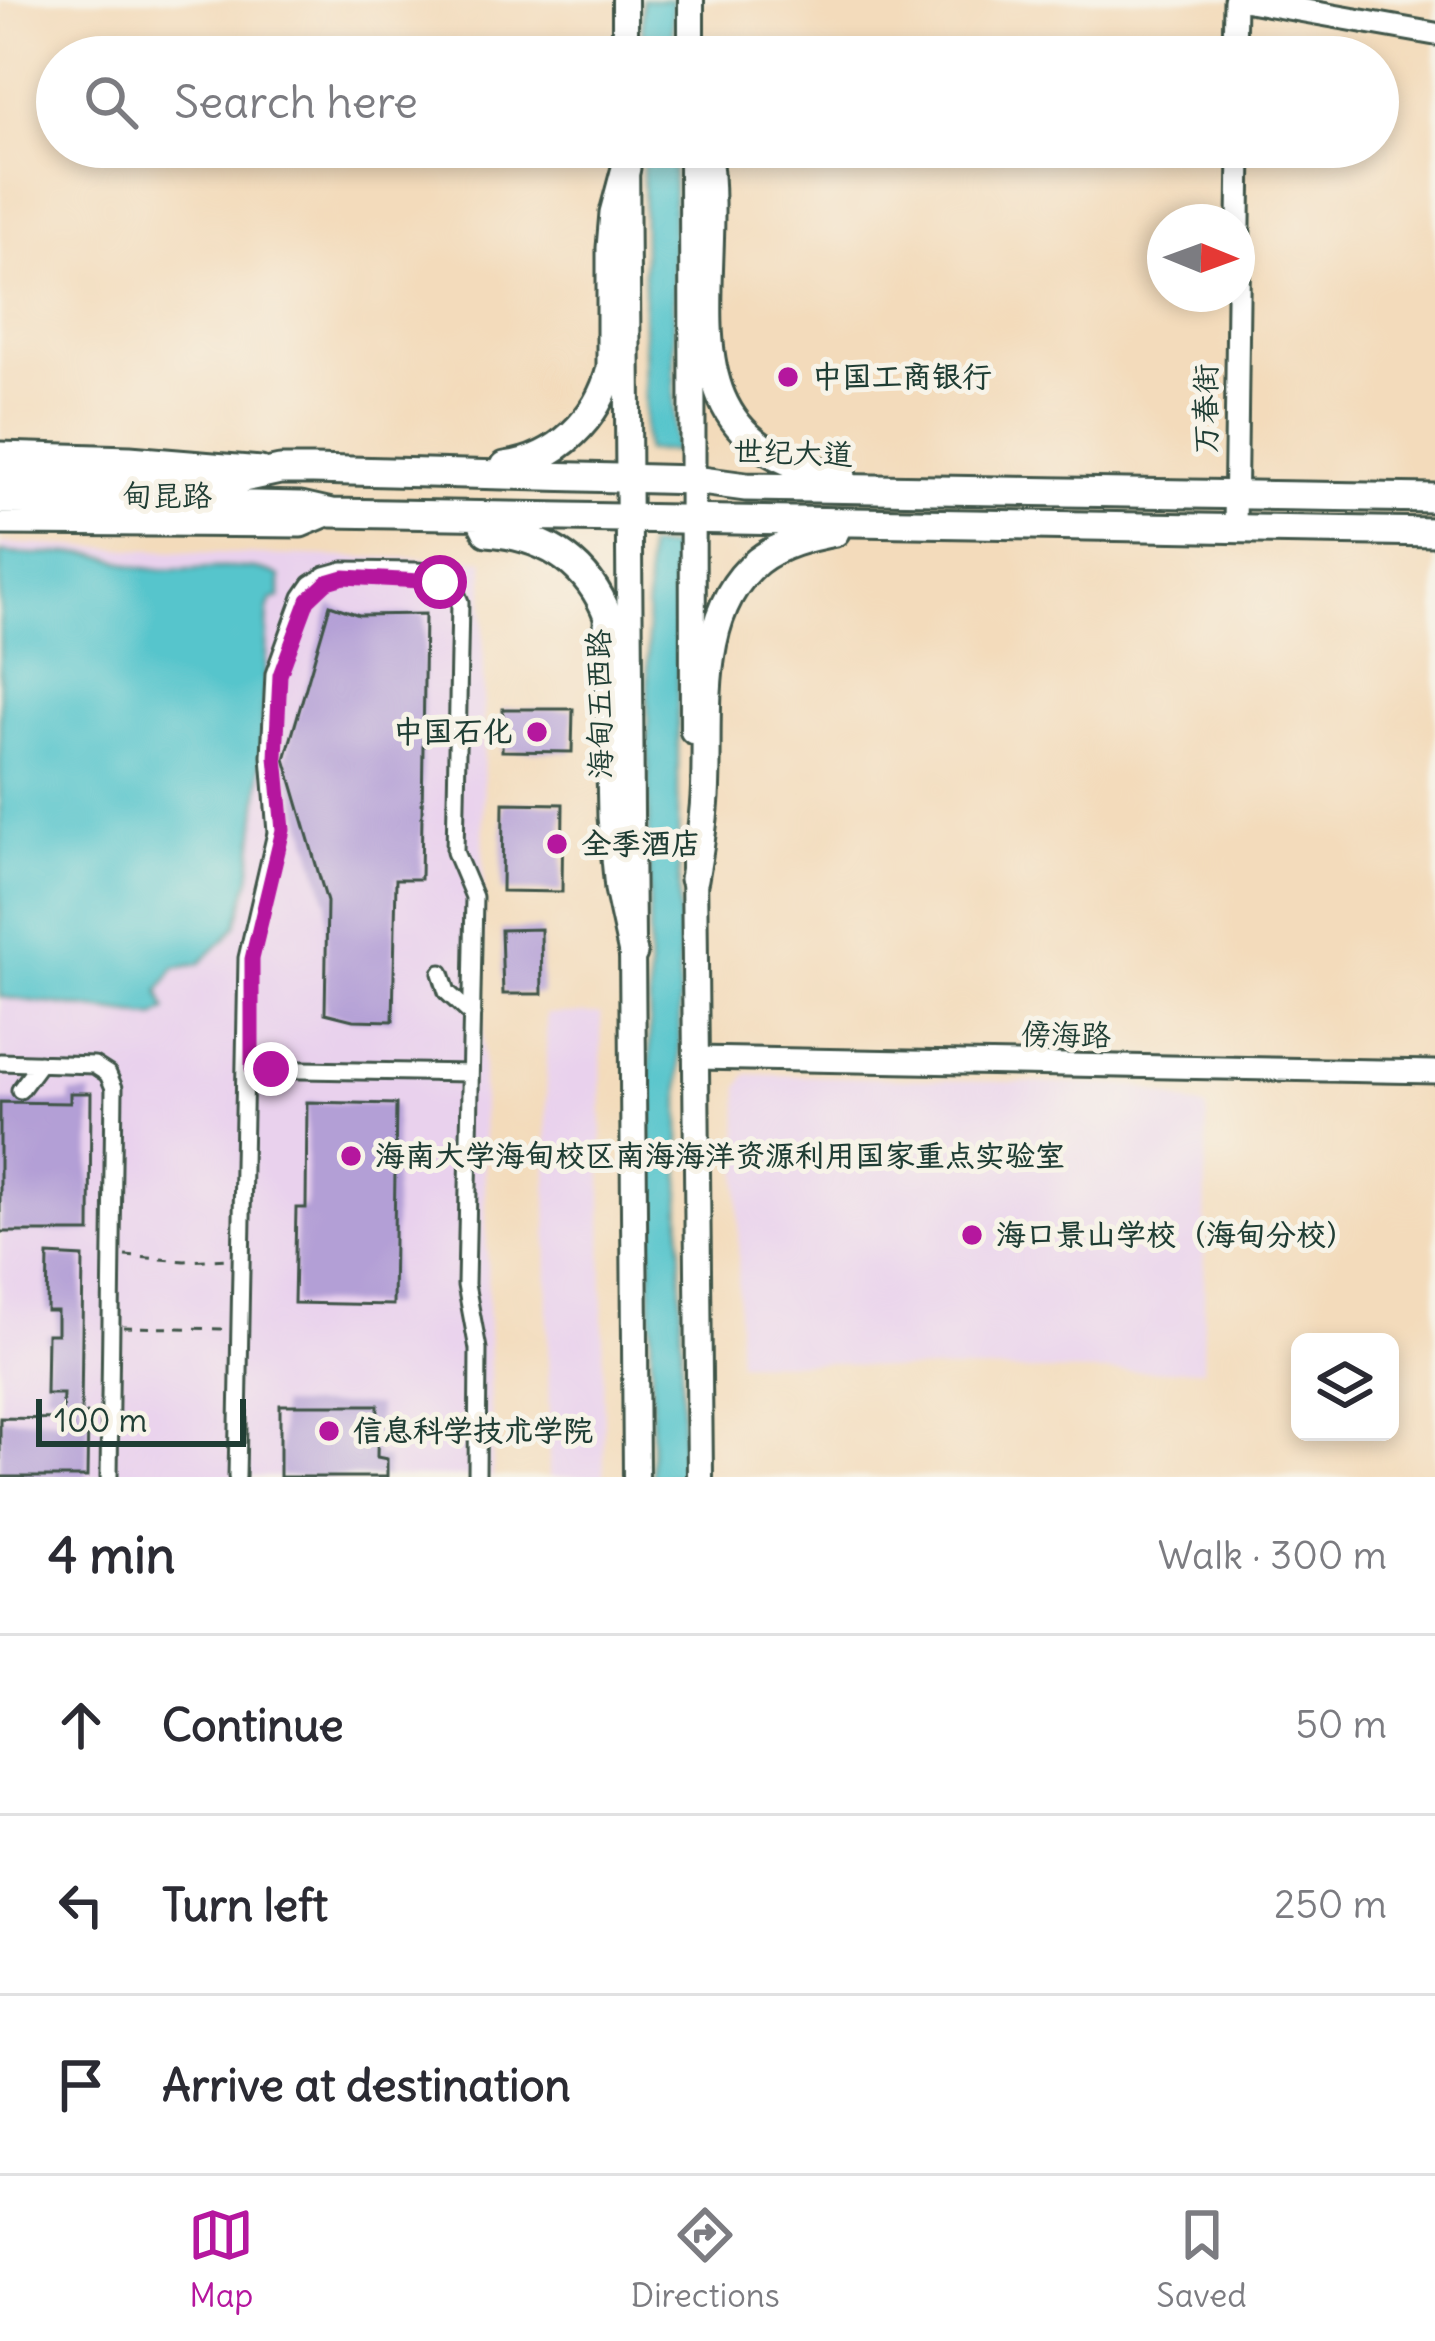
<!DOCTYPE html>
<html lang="en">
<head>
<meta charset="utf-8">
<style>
  body { margin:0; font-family:Delius,"LXGW WenKai TC",sans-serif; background:#f7f7f7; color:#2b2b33 }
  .controls { position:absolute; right:36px; bottom:36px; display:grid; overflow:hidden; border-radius:18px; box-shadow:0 6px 18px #0003 }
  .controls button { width:108px; height:108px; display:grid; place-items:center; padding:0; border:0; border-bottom:3px solid #e1e1e2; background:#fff; color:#2b2b33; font:60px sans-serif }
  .compass { position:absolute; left:1147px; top:204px; width:108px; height:108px; border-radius:50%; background:#fff; box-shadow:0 6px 18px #0003; rotate:91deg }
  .scale { position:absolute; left:36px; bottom:30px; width:210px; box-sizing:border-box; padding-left:12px; border:6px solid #1f3d34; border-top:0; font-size:33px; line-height:42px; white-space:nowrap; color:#1f3d34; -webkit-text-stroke:9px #f7f3e8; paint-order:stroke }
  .stop { position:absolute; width:36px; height:36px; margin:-27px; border:9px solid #b5179e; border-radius:50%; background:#fff }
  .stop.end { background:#b5179e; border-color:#fff; box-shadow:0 3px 12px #0008 }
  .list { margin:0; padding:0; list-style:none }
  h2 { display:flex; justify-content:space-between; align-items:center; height:156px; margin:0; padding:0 48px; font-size:51px }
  h2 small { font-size:39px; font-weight:400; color:#7c7c81 }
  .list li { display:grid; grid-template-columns:78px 1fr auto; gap:36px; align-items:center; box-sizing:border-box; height:180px; padding:0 48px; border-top:3px solid #e1e1e2 }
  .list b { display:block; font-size:45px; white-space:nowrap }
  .list em { font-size:39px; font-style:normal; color:#7c7c81 }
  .icon { flex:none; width:66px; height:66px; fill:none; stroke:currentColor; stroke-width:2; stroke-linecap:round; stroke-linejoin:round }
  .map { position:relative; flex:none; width:1435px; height:1477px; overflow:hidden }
  .search { position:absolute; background:#fff; box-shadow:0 6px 18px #0003; left:36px; right:36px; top:36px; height:132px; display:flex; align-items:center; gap:30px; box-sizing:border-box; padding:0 42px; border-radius:66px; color:#7c7c81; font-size:45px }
  .sheet { height:696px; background:#fff }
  nav { display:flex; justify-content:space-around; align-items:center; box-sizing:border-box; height:168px; border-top:3px solid #e1e1e2; background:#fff; font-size:33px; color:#7c7c81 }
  nav a { display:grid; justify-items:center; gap:6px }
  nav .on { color:#b5179e }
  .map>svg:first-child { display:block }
  .built { fill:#e9d1ed }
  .water { fill:#57c5cc; stroke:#3b8180; stroke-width:3 }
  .building { fill:#b39fd6 }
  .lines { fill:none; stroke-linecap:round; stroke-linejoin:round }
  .street-casing { stroke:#3f5548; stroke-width:21 }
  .secondary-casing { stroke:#3f5548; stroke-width:27 }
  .primary-casing { stroke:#3f5548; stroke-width:30 }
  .highway-casing { stroke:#3f5548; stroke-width:33 }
  .path { stroke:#3f5548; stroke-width:3; stroke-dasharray:9 9; stroke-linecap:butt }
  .street { stroke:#fff; stroke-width:15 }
  .secondary { stroke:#fff; stroke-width:21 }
  .primary { stroke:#fff; stroke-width:24 }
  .highway { stroke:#fff; stroke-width:27 }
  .route { stroke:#b5179e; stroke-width:15 }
  .poi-dot { fill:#b5179e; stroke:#f7f3e8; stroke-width:4.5 }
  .labels { text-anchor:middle; stroke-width:10; stroke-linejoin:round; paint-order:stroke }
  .poi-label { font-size:30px; font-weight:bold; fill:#1f3d34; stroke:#f7f3e8; text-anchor:start }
  .street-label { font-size:30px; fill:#1f3d34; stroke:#f7f3e8 }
</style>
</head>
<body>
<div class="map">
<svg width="1435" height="1477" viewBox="0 0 1435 1477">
  <rect width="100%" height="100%" fill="#f7f3e8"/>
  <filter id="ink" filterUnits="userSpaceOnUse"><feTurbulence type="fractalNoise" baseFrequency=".00833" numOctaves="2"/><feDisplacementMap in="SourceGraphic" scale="24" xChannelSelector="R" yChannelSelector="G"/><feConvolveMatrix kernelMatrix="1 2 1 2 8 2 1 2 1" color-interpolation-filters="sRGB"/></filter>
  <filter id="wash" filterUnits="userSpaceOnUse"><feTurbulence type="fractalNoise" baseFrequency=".004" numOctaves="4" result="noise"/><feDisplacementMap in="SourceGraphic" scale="48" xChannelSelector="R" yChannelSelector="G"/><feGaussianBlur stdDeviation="2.7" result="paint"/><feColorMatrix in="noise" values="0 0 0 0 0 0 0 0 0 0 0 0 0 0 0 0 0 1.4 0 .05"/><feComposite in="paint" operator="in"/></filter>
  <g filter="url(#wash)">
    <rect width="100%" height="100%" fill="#f3dbbb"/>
    <!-- built -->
    <path class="built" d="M0,543l264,12 220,5 -1,548 10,369h-493z
      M546,1014h55l3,463h-55z
      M747,1074l389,12 71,23 -4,260 -89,3 -221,-3 -53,-6 -102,-1 1,-276z"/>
    <!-- water -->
    <path class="water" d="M642,0h31v57h-31z
      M643,147h30l2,304h-30z
      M647,547h30l5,930h-30z
      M0,552c29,5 60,0 90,2 19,1 36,11 54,14 40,7 103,-10 136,9v21l-8,1 -4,11 -9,186 -9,82 -13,46 -11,14 -27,26 -24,4 -16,23 7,19 -11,7 -155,-20z"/>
    <g id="blocks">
      <!-- building -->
      <path class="building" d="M330,605l29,10 66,-1 -4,265h-25l-3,142 -40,-1 -28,-7 2,-111 -42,-143z
        M503,709h70l-1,43 -70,-1z
        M503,803l60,1 -1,88 -60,-1z
        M541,929l1,65h-39l-2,-64z
        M70,1093h21l-1,139h-90v-130l70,1z
        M307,1102l89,2 -3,201 -99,-2 2,-95h10z
        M48,1255l35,2 -2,157h7l-1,63h-87v-59l62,1 1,-25h-17l1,-60h10v-23h-10z
        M280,1405h98l-1,52 10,2v18h-107z"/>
    </g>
  </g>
  <g filter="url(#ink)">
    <use href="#blocks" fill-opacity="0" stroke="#3f5548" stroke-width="3"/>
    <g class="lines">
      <defs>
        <path id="street" d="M441,973l6,19 25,23
          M0,1062l94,3 14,9 6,14 -5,389
          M246,1069l224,4
          M20,1090l20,-27
          M237,1477l10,-519 29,-125 -6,-77 4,-82 28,-77 9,-13 14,-9 18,-5 73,1 15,1 20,9 9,21 -5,250 19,45 -8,388 12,64 -1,128"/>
        <path id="secondary" d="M1243,0l192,34
          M1234,57l1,-57
          M0,453l130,4 131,11
          M0,524l301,2 31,-13
          M1235,528l5,-381
          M696,1058l739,14"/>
        <path id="primary" d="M625,0v57
          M691,0v57
          M626,147l10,1330
          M692,147l1,584
          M694,861l6,616"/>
        <path id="highway" d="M706,147c21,137 -56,297 136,329
          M505,466c53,-7 93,-47 106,-98v-120l3,-35 12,-45
          M0,476l234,4 46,-10h33l381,10 52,7 689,11
          M0,500l301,6 31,7 1103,19
          M480,518l7,14c57,4 100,29 121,84l4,201 7,72 14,64
          M694,879c5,-28 9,-54 11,-82 5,-75 -13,-183 53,-236 22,-17 50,-24 77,-29"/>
      </defs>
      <!-- street casing -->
      <use href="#street" class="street-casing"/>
      <!-- secondary casing -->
      <use href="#secondary" class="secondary-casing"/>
      <!-- primary casing -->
      <use href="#primary" class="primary-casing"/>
      <!-- highway casing -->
      <use href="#highway" class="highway-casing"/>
      <!-- path -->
      <path class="path" d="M125,1256l60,5 44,-2
        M123,1327l105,2"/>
      <!-- street -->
      <use href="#street" class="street"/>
      <!-- secondary -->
      <use href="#secondary" class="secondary"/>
      <!-- primary -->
      <use href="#primary" class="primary"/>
      <!-- highway -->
      <use href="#highway" class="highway"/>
    </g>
  </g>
  <g class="lines" filter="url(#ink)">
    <!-- route -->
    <path class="route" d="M271,1069h-19v-110l31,-129 -7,-73 4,-82 28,-75 19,-18 17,-5 96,5"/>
  </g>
  <!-- markers -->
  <g class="poi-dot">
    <circle cx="788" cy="377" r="12"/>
    <circle cx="537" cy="732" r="12"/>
    <circle cx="557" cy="844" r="12"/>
    <circle cx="351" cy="1156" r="12"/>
    <circle cx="972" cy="1235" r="12"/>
    <circle cx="329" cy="1431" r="12"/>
  </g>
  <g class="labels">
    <!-- poi labels -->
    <g class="poi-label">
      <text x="812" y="387">中国工商银行</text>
      <text x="513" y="742" text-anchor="end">中国石化</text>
      <text x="581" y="854">全季酒店</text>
      <text x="375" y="1166">海南大学海甸校区南海海洋资源利用国家重点实验室</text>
      <text x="996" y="1245">海口景山学校（海甸分校）</text>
      <text x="353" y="1441">信息科学技术学院</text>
    </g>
    <!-- street labels -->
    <g class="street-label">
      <text transform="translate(1206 409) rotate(-90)" y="10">万春街</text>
      <text transform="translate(793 453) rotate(2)" y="10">世纪大道</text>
      <text x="167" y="506">甸昆路</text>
      <text transform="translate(600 704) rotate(-91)" y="10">海甸五西路</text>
      <text transform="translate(1066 1035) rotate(1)" y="10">傍海路</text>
    </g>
  </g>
</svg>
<div class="controls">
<button><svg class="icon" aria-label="layers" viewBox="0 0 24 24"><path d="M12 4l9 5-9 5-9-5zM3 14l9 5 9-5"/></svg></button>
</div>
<svg class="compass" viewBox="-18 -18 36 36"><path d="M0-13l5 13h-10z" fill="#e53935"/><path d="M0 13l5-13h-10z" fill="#7c7c81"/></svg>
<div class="scale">100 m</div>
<div class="stop" style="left:440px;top:582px"></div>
<div class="stop end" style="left:271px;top:1069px"></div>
<div class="search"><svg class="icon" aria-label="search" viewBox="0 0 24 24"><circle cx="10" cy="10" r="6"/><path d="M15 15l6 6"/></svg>Search here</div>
</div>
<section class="sheet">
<h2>4 min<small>Walk · 300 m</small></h2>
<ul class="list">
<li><svg class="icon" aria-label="ahead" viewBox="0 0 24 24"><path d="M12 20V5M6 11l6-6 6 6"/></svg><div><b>Continue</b></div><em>50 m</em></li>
<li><svg class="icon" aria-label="left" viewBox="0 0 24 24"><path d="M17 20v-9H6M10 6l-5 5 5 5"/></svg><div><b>Turn left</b></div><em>250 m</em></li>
<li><svg class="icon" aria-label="arrive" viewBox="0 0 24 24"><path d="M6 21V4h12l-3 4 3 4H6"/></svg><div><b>Arrive at destination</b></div></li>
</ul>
</section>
<nav>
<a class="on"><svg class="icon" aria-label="map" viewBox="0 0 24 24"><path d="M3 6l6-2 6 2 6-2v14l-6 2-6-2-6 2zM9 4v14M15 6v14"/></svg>Map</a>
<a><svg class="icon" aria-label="directions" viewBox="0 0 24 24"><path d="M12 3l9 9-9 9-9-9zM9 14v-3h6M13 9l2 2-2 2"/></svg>Directions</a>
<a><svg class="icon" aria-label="saved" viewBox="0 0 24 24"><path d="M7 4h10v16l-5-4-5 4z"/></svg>Saved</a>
</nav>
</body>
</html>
